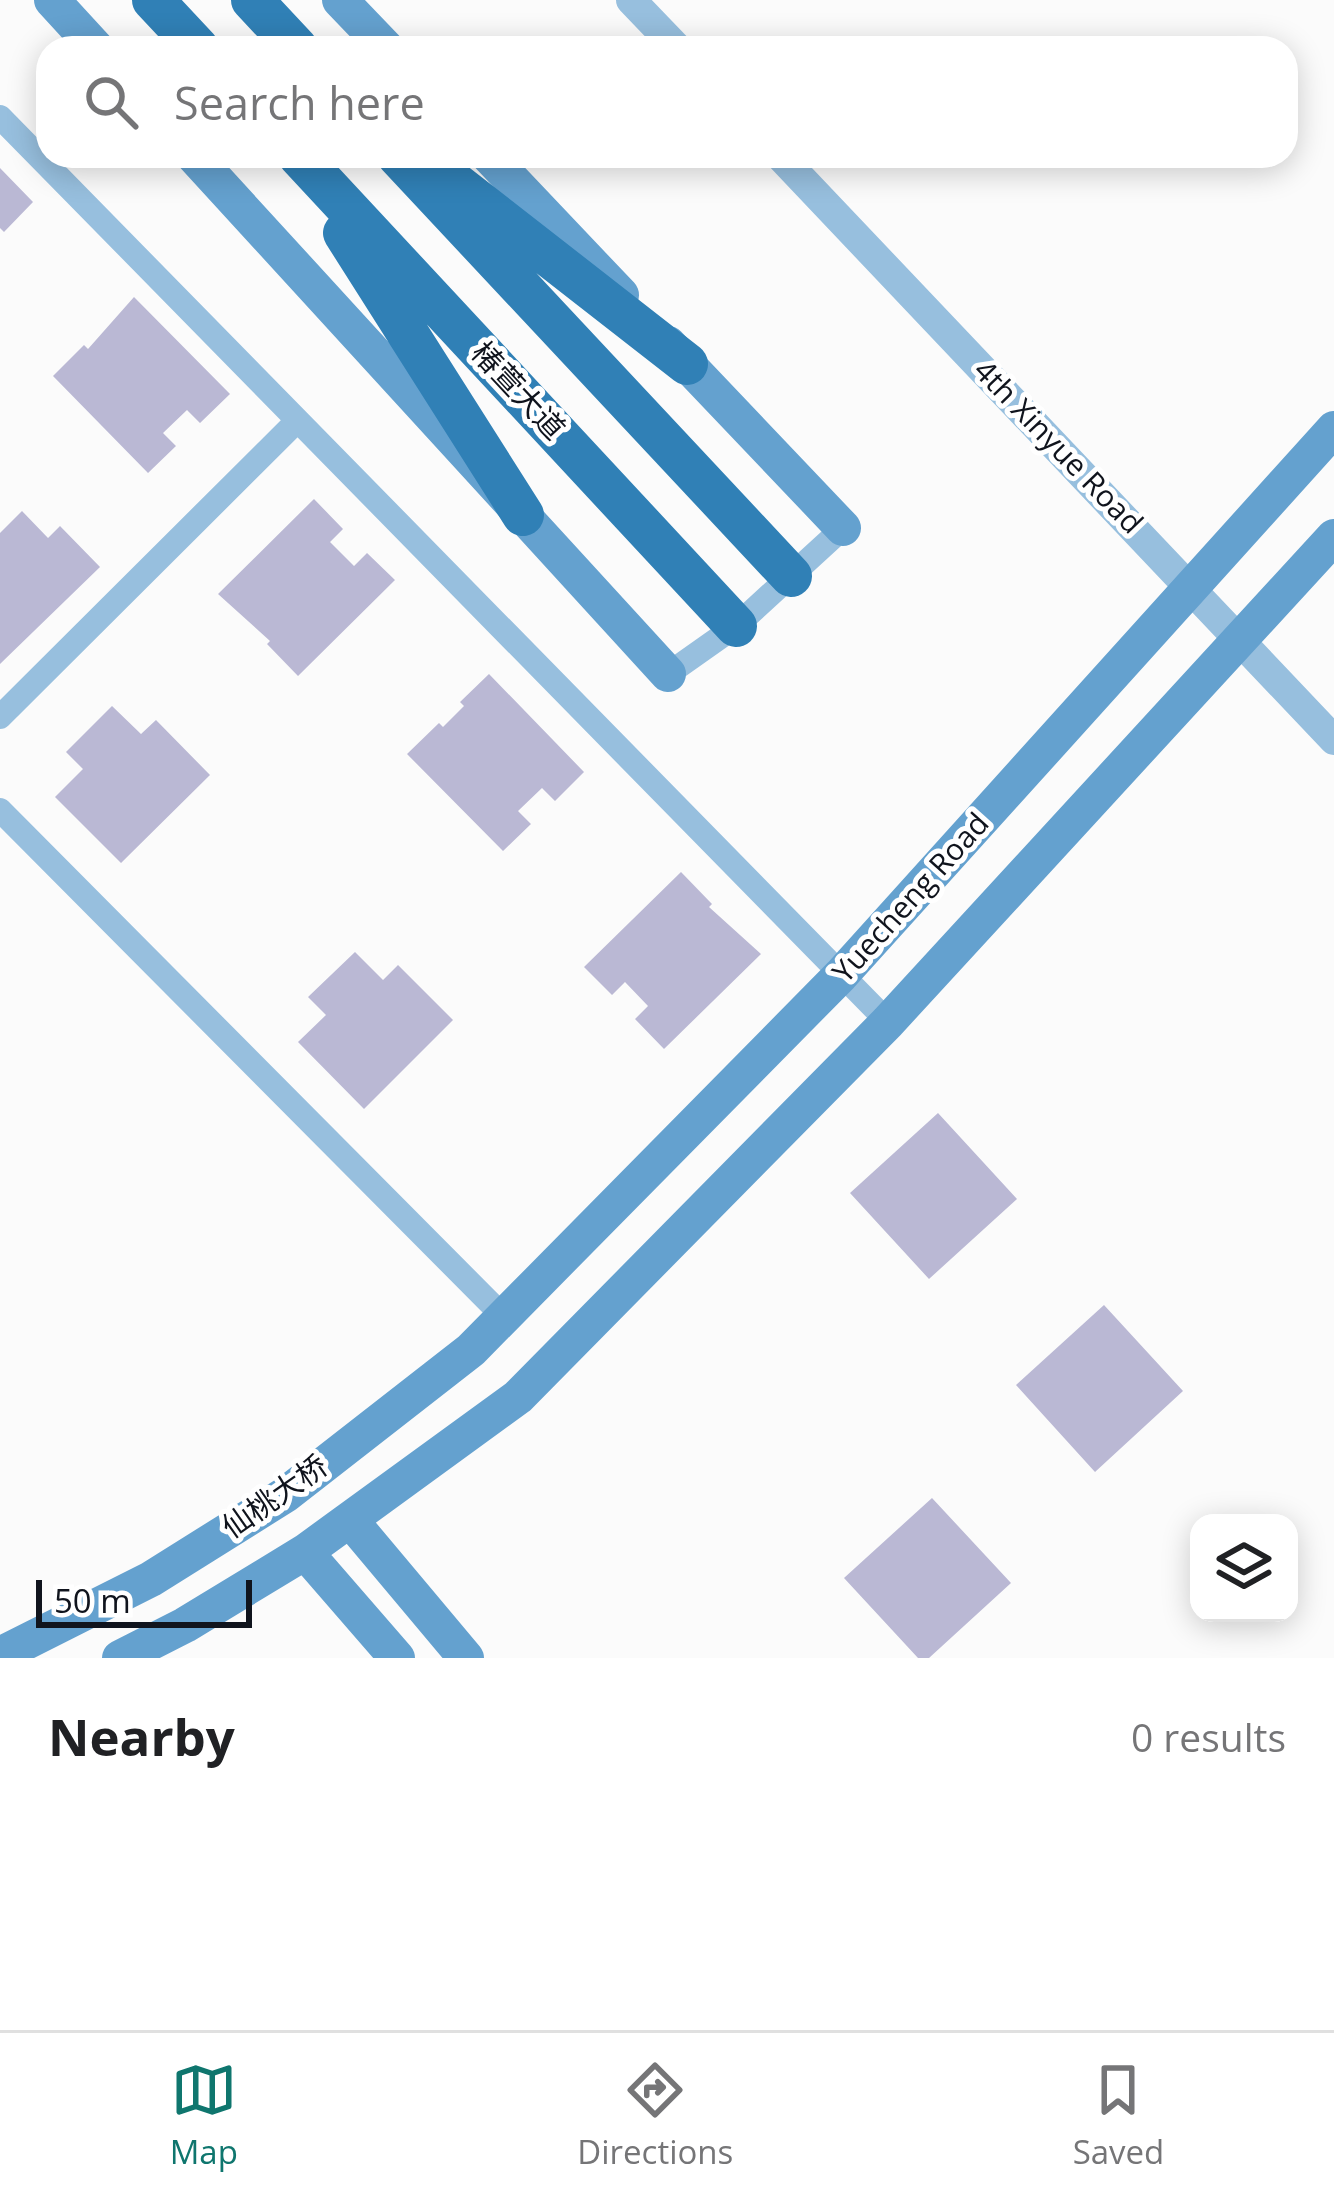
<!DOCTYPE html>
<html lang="en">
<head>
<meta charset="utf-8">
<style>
  body { margin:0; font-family:"Open Sans","Noto Sans SC",sans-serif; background:#f2f2f2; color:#202124 }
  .controls { position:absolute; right:36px; bottom:36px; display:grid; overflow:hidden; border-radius:24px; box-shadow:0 6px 30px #0003 }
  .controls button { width:108px; height:108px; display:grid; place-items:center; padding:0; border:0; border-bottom:3px solid #e0e0e0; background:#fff; color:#202124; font:60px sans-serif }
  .scale { position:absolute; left:36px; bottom:30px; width:216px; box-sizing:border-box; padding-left:12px; border:6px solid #10141d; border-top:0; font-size:33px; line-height:42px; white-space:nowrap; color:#10141d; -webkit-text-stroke:9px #fff; paint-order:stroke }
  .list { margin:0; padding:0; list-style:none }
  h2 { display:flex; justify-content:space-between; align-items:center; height:156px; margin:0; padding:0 48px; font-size:51px }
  h2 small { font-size:39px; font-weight:400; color:#757577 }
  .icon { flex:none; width:66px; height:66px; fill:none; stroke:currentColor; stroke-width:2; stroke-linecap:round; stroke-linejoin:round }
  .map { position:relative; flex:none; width:1334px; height:1658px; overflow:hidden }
  .search { position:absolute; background:#fff; box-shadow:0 6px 30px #0003; left:36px; right:36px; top:36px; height:132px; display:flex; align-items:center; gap:30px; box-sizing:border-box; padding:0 42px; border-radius:36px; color:#757577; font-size:45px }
  .sheet { height:372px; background:#fff }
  nav { display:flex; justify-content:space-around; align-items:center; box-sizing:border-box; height:168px; border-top:3px solid #e0e0e0; background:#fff; font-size:33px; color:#757577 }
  nav a { display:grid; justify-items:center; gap:6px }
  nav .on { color:#0f766e }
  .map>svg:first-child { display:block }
  .building { fill:#bab8d4 }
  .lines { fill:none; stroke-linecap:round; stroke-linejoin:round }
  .minor { stroke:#97bfde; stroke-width:24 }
  .tertiary { stroke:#97bfde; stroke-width:30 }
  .secondary { stroke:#64a1cf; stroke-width:36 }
  .trunk { stroke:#3080b6; stroke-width:42 }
  .labels { text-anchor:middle; stroke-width:10; stroke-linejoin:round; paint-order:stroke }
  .street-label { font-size:30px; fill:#10141d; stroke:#fff }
</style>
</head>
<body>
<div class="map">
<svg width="1334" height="1658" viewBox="0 0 1334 1658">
  <rect width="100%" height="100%" fill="#fbfbfb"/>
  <!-- building -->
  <path class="building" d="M0,168l33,34 -29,30 -4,-4z
    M134,297l96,97 -30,29 -13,-13 -24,23 13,13 -28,27 -95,-97 31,-31 4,4z
    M314,499l29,30 -13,13 24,24 13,-13 28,27 -97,96 -31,-32 3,-3 -52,-47z
    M22,511l26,27 12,-12 40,41 -100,97v-131z
    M489,674l95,98 -29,29 -13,-13 -24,23 13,13 -28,27 -96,-97 32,-31 4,4 21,-21 -4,-4z
    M112,706l29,28 15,-14 54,55 -89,88 -66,-66 28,-28 -17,-17z
    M681,872l31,32 -3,3 52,47 -97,95 -29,-30 13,-13 -23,-24 -13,13 -28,-28z
    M355,952l28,28 15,-15 55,55 -89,89 -66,-67 28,-27 -18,-18z
    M938,1113l79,86 -88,80 -79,-86z
    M1104,1305l79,86 -88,81 -79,-87z
    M932,1498l79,85 -82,75h-11l-74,-80z"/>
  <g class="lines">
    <!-- minor -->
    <path class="minor" d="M0,117l888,905
      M668,674l68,-48 107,-98
      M0,717l297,-296
      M0,810l505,508"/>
    <!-- tertiary -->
    <path class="tertiary" d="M631,0l46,48
      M780,156l554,584"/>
    <!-- secondary -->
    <path class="secondary" d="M52,0l44,48
      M340,0l46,48
      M194,156l474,518
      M489,156l132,139
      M668,344l175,184
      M351,1521l115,137
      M305,1552l92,106
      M0,1655l151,-76 134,-84 186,-145 370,-375 493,-546
      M120,1658l65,-33 120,-73 213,-155 370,-375 446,-485"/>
    <!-- trunk -->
    <path class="trunk" d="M153,0l45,48
      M252,0l45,48
      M299,156l437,470
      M398,156l393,420
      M446,176l241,188
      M344,233l179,282"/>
  </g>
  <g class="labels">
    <!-- street labels -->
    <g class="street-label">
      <text transform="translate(518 391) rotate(47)" y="10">椿萱大道</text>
      <text transform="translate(1058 447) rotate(46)" y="10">4th Xinyue Road</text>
      <text transform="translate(911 898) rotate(-48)" y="10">Yuecheng Road</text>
      <text transform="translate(275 1497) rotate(-35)" y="10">仙桃大桥</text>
    </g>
  </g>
</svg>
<div class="controls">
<button><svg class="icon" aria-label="layers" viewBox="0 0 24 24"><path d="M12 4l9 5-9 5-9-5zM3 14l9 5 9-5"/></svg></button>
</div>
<div class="scale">50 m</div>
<div class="search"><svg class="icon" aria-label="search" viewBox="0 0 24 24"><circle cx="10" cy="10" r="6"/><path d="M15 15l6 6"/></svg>Search here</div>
</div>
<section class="sheet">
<h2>Nearby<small>0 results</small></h2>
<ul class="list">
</ul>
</section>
<nav>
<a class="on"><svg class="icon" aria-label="map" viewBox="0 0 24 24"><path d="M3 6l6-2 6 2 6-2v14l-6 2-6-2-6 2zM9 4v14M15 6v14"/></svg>Map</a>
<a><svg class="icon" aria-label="directions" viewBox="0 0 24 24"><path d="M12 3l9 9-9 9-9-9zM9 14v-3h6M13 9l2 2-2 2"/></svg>Directions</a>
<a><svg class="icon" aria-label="saved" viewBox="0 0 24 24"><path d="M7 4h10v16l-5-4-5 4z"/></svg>Saved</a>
</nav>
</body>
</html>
